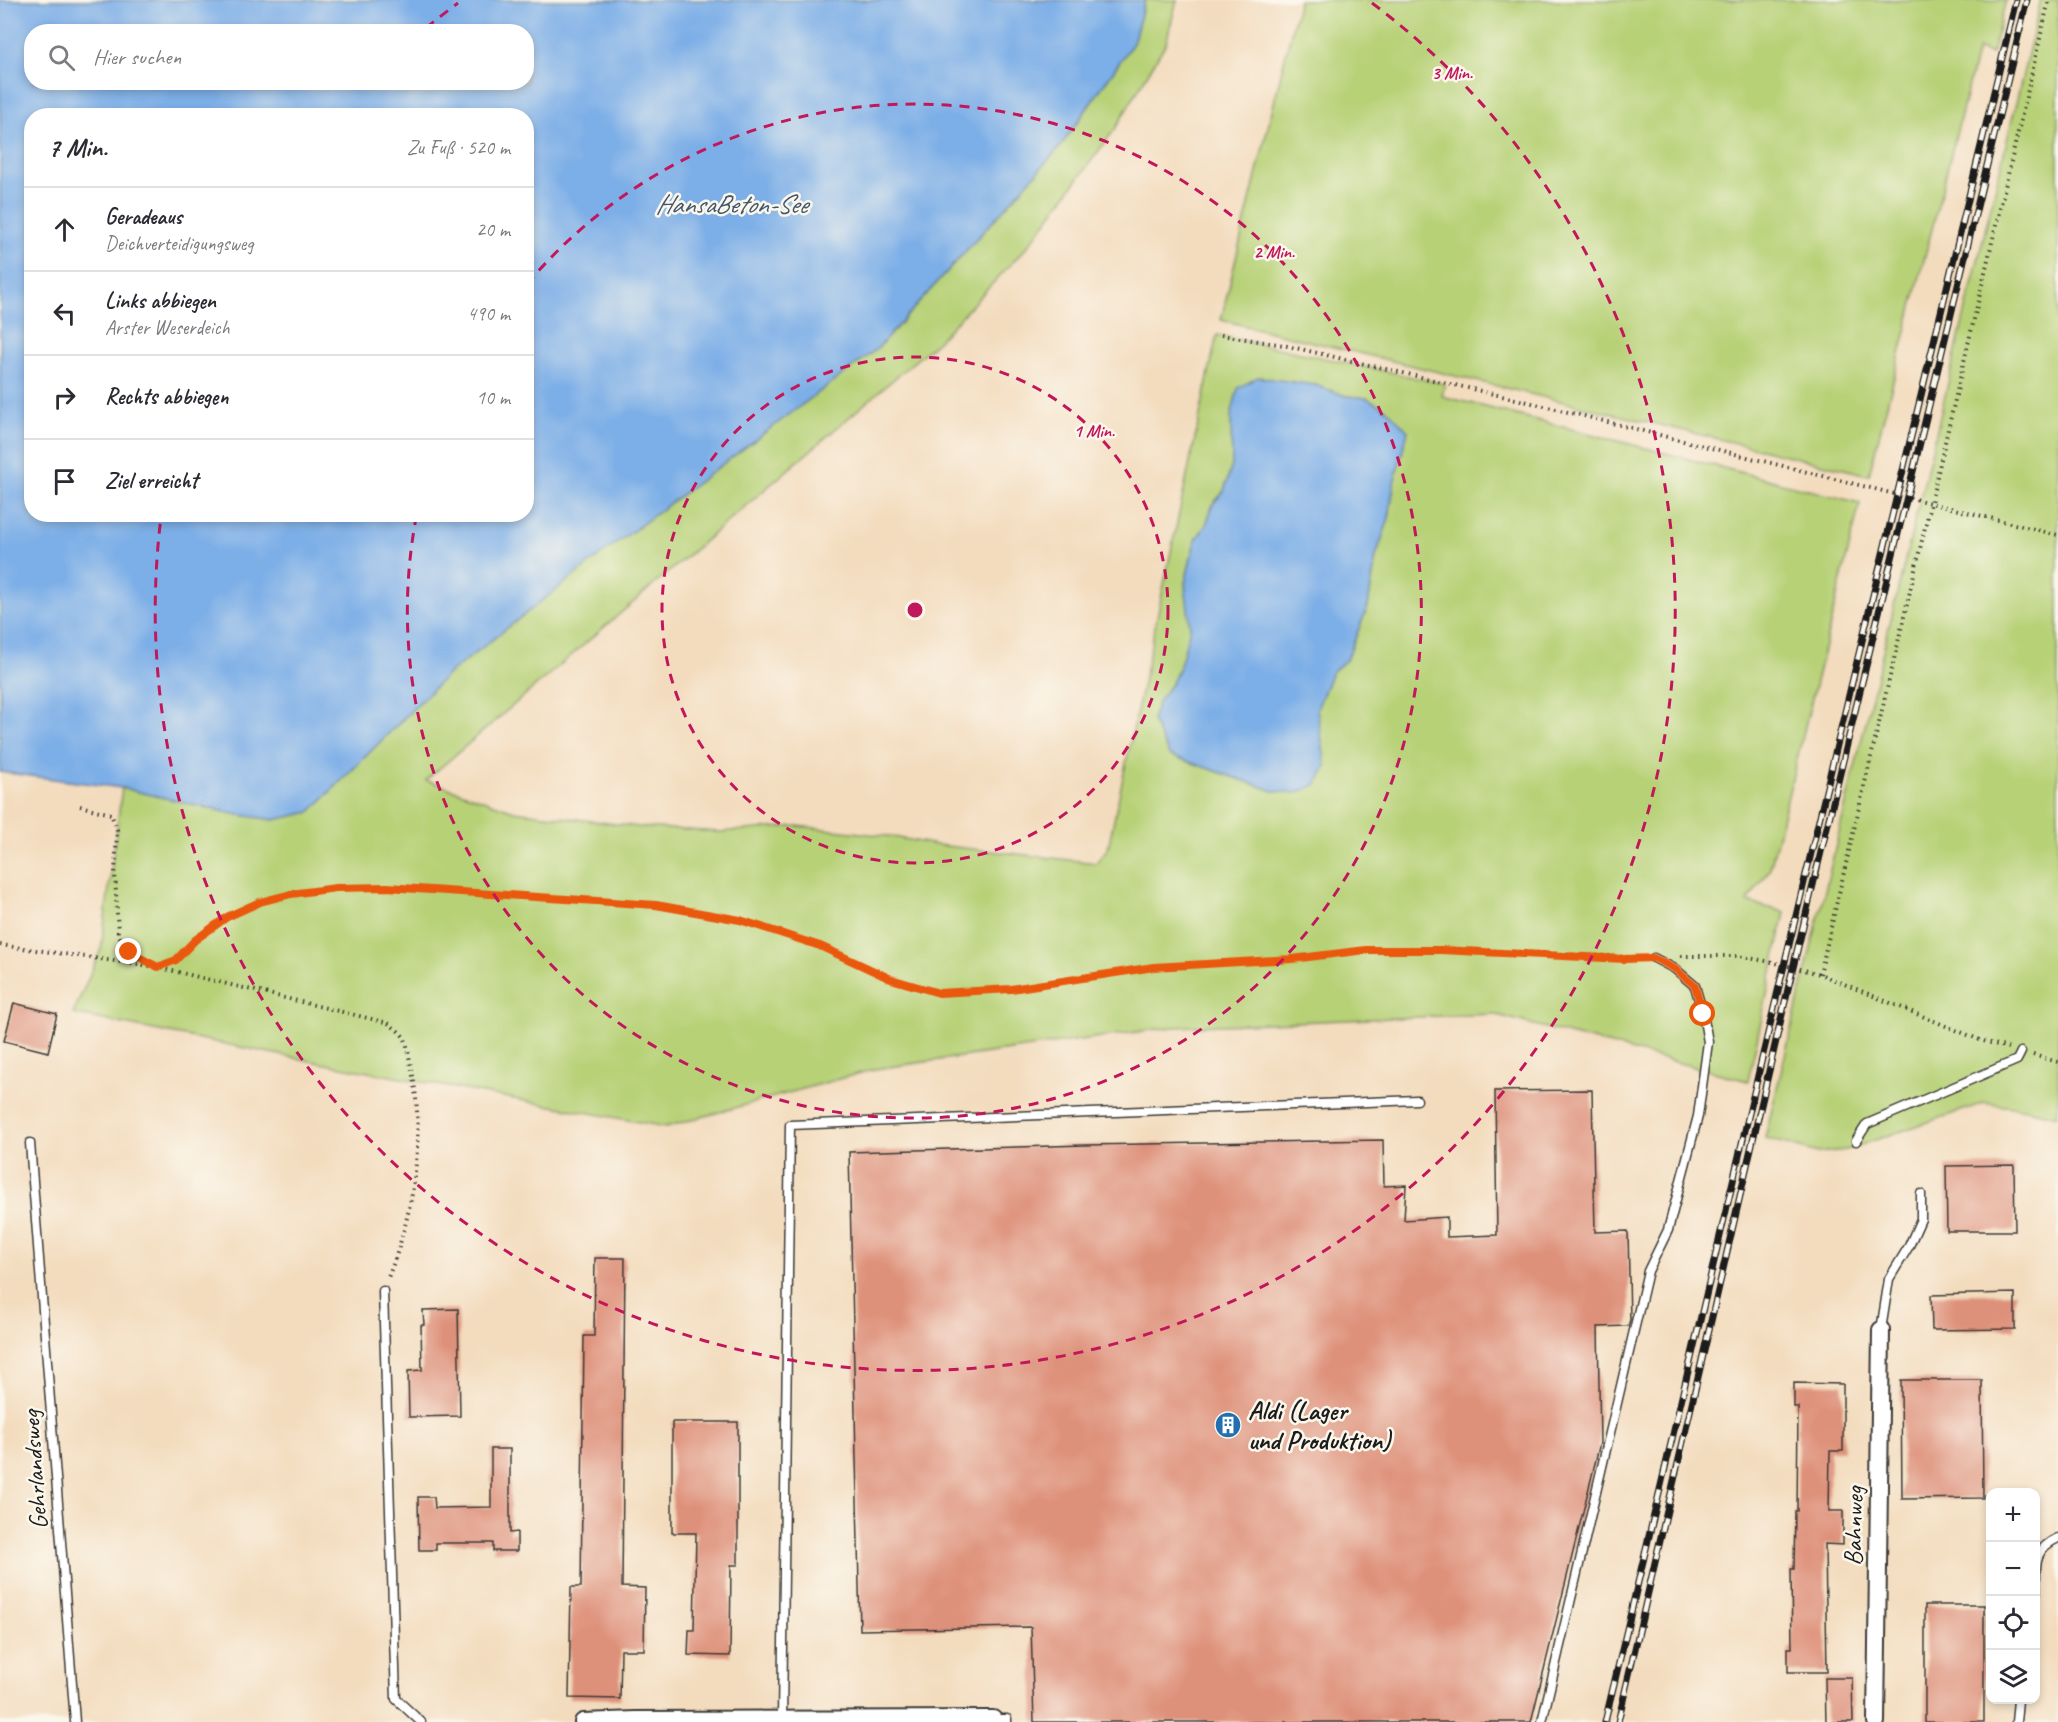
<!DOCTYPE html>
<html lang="de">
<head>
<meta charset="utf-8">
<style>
  body { margin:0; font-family:Caveat,sans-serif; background:#f7f7f7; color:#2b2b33 }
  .controls { position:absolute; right:18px; bottom:18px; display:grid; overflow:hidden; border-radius:12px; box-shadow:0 3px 9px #0003 }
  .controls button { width:54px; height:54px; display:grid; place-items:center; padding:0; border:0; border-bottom:2px solid #e1e1e2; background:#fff; color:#2b2b33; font:30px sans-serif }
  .stop { position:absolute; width:18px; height:18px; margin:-14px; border:4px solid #ea580c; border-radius:50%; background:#fff }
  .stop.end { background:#ea580c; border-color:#fff; box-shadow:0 2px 6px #0008 }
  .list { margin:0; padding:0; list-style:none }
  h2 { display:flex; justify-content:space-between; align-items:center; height:78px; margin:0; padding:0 24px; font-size:26px }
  h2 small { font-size:20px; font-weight:400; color:#7c7c81 }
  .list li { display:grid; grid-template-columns:39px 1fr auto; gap:18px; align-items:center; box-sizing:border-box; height:84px; padding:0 24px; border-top:2px solid #e1e1e2 }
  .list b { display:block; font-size:22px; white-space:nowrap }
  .list p { margin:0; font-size:20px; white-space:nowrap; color:#7c7c81 }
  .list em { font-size:20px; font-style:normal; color:#7c7c81 }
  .icon { flex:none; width:33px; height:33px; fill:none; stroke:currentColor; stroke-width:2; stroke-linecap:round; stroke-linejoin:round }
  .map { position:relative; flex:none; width:2058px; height:1722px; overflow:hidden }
  .search { position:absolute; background:#fff; box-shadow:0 3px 9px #0003; left:24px; top:24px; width:510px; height:66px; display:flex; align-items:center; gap:15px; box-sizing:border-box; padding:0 21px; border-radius:24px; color:#7c7c81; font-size:22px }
  .panel { position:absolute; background:#fff; box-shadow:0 3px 9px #0003; left:24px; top:108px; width:510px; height:414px; border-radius:24px }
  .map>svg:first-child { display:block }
  .green { fill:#b7d177; stroke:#6a764a; stroke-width:1.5; fill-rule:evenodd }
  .water { fill:#7baee7; stroke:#4c6582; stroke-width:1.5; fill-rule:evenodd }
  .building { fill:#de917a }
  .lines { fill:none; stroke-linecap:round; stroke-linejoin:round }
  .service-casing { stroke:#3c3934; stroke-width:11 }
  .minor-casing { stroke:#3c3934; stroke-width:20 }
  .path { stroke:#3c3934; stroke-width:4; stroke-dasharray:1.5 4.5; stroke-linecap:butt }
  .service { stroke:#fff; stroke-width:8 }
  .minor { stroke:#fff; stroke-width:16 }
  .rail-casing { stroke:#1c1c1c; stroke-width:7 }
  .rail { stroke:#fbf7ec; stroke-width:4.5; stroke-dasharray:14; stroke-linecap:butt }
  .route { stroke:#ea580c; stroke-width:8 }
  .ring { fill:none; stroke:#c2185b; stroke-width:3; stroke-dasharray:10 8 }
  .labels { text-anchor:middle; stroke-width:5; stroke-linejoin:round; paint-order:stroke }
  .poi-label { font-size:26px; font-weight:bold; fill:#1c1c1c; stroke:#fbf7ec; text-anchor:start }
  .street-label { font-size:26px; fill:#1c1c1c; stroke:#fbf7ec }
  .water-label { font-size:27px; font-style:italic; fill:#42566d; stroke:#fbf7ec }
  .centre { fill:#c2185b; stroke:#fbf7ec; stroke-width:3 }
  .ring-label { font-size:18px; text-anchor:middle; font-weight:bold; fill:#c2185b; stroke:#fbf7ec; stroke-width:5; stroke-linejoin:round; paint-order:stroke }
</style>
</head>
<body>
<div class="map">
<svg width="2058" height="1722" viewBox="0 0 2058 1722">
  <rect width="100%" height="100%" fill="#fbf7ec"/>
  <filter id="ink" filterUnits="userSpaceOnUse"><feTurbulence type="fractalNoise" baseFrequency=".0167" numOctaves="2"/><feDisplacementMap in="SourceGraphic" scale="12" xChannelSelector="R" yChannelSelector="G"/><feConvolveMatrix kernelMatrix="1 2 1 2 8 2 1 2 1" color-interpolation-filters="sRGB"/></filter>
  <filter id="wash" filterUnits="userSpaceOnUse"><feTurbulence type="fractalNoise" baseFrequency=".008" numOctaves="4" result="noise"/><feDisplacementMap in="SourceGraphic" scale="24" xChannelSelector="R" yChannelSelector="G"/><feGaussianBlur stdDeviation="1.35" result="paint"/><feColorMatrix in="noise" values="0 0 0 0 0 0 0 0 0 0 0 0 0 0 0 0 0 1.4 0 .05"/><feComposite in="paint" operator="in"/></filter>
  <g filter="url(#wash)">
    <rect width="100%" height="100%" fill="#f3dcbe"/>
    <!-- green -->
    <path class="green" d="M1145,0h32l-11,43 -51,86 -87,117 -91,96 -511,438 88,31 125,16 81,5 77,-6 91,10 49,9 159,18 12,-15 109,-513 228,49 -3,12 418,107 -90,366 -23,33 38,10 -37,169 -255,-67 -321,13 -297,42 -209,58 -330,-61 -263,-52 28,-65 21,-161 112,26 40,6 36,-8 137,-137 155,-121 275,-205 183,-202 73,-104zM1315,385l31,11 21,2 27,85 -5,35 -13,38 -8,50 -21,53 -15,13 -15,37 3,23 -46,59 -105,-36 -17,-35 7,-20 13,-17 8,-17 11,-38 -6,-45 10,-42 11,-16 7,-21 11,-13 8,-26 -1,-49z
      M1299,0h707l-14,54 -14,-5 -109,426 -648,-155z
      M2041,0h17v1116l-31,-7 -43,-6 -138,47 -28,3 -53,-15z"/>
    <!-- water -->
    <path class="water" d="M0,0h1145l-12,43 -73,104 -183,202 -275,205 -155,121 -137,137 -36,8 -40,-6 -112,-26 -122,-16zM32,32h494v50h-494zM32,116h494v398h-494z
      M1258,377l57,8 31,11 21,2 21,12 20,21 -14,52 -5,35 -13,38 -8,50 -21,53 -15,13 -15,37 9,58 -10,18 -19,8 -23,-2 -105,-36 -17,-35 7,-20 13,-17 8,-17 10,-38 -5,-45 10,-42 11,-16 7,-21 11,-13 8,-26 -1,-49 7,-28z"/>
    <g id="blocks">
      <!-- building -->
      <path class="building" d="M14,1003l43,11 -9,38 -44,-11z
        M1592,1090l3,142 33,-1 2,89 -2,6 -30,1 2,116 -69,279h-497l-3,-95 -171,3 -11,-478 236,-7 298,-5 1,46 22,-1 -2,35 43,-3v20l50,-2 -2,-144z
        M2014,1165l1,66h-68l-1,-65z
        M595,1258h30l-3,329 23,1 -1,62h-23l-1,49 -51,-1 2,-111h10l3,-251h10z
        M2015,1293v36l-83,1 -1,-35z
        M458,1309l2,107 -51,1 -1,-46 14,-1 -1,-45h3l-1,-15z
        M1901,1380h81l1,118 -81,1z
        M1794,1383l49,1v67h-13l-1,60h14v34l-18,-1 2,128h-39v-24h4l-1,-79h3l1,-58h2l1,-104h-4z
        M672,1422h66v143h-7l-1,91 -42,-1 1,-25h5l2,-97h-24z
        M491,1449h19v84l7,-1v19h-24v-8h-57v7h-17l-1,-53h16l1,11 56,-1z
        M1925,1605h59v117h-59z
        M1825,1678h27l1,44h-27z"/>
    </g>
  </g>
  <g filter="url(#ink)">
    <use href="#blocks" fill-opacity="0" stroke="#3c3934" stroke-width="1.5"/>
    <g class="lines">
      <defs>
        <path id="service" d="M1856,1141l11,-17 150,-64 4,-8
          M30,1143l45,579
          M383,1291l13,408 25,23
          M1881,1330l8,-51 20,-33 12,-27v-25
          M2036,1593c0,-26 -5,-43 22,-55
          M993,1719h14v3
          M782,1720l8,-595 627,-25
          M1542,1722l106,-451 20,-41 30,-114 10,-74 -5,-28 -8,-28 -20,-17 -21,-11
          M2016,1722l2,-22"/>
        <path id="minor" d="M583,1722l53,-2 357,-1
          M1876,1722l5,-392"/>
      </defs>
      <!-- service casing -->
      <use href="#service" class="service-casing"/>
      <!-- minor casing -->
      <use href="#minor" class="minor-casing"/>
      <!-- path -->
      <path class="path" d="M1221,335l62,10 249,58 526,132
        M80,806l31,8 6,16 -2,43 3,61 11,18 28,15 231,56c5,4 14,10 17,16 3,8 4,19 6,27 15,70 3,148 -24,214
        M0,945l157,22 19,-7 19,-20 32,-23 33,-15 30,-8 46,-6 51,-1 269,18 84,15 80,26 71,33 48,14 72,-4 143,-22 138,-8 74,-9 75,-1 199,9
        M1681,956h55l36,6 48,12 160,66 28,8
        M1820,974l229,-974
        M2033,1055l25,7"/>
      <!-- service -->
      <use href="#service" class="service"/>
      <!-- minor -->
      <use href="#minor" class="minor"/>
      <defs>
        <path id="rail" d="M1605,1722l177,-748 234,-974
          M1618,1722l173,-746 236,-976"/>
      </defs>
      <!-- rail casing -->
      <use href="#rail" class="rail-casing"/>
      <!-- rail -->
      <use href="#rail" class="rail"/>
    </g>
  </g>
  <g class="lines" filter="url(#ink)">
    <!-- route -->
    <path class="route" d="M129,952l29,15 18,-7 19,-20 32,-23 33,-15 31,-8 45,-6 51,-1 269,18 84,15 80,26 71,33 48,14 72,-4 143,-22 138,-8 74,-9h75l184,9 29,-1 21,11 20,17 8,28"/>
  </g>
  <!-- distance rings -->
  <g class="ring">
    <circle cx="915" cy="610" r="253"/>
    <path d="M527 284A507 507 0 1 1 416 518"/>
    <path d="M426 28A760 760 0 0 1 458 3M1372 3A760 760 0 1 1 161 517"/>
  </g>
  <!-- icons -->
  <defs>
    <symbol id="building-disc" viewBox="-11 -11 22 22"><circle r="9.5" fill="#1f6fb2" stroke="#fbf7ec"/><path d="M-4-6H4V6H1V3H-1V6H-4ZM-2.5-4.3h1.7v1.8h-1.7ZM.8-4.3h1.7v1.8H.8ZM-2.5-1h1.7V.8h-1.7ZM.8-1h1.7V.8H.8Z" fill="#fff"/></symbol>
  </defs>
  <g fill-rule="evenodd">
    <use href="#building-disc" x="1213" y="1410" width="30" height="30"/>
  </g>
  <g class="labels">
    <!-- poi labels -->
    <g class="poi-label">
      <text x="1248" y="1419">Aldi (Lager<tspan x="1248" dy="30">und Produktion)</tspan></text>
    </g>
    <!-- street labels -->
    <g class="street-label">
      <text transform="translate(34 1470) rotate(-94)" y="9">Gehrlandsweg</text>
      <text transform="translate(1853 1526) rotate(-89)" y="9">Bahnweg</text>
    </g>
    <!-- water labels -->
    <g class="water-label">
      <text x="731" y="213">HansaBeton-See</text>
    </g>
  </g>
  <circle cx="915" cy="610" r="9" class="centre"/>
  <g class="ring-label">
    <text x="1452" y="79">3 Min.</text>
    <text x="1274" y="258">2 Min.</text>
    <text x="1094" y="437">1 Min.</text>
  </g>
</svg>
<div class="controls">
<button>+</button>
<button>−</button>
<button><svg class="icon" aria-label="locate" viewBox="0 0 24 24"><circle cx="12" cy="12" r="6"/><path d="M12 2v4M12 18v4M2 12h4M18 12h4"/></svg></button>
<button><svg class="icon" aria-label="layers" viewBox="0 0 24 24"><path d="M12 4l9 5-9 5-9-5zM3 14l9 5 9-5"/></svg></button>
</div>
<div class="stop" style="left:1703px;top:1014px"></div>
<div class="stop end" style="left:129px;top:952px"></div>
<div class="search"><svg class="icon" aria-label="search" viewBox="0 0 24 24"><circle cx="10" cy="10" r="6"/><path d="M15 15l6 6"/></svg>Hier suchen</div>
<section class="panel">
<h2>7 Min.<small>Zu Fuß · 520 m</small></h2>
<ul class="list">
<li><svg class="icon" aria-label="ahead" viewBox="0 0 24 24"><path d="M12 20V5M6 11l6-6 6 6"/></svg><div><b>Geradeaus</b><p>Deichverteidigungsweg</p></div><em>20 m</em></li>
<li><svg class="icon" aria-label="left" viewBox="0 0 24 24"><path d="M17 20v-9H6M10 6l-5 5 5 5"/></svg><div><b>Links abbiegen</b><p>Arster Weserdeich</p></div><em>490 m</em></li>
<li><svg class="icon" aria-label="right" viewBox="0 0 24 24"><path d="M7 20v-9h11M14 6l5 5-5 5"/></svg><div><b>Rechts abbiegen</b></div><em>10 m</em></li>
<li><svg class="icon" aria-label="arrive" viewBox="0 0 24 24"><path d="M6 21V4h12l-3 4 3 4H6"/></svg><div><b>Ziel erreicht</b></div></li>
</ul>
</section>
</div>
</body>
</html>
